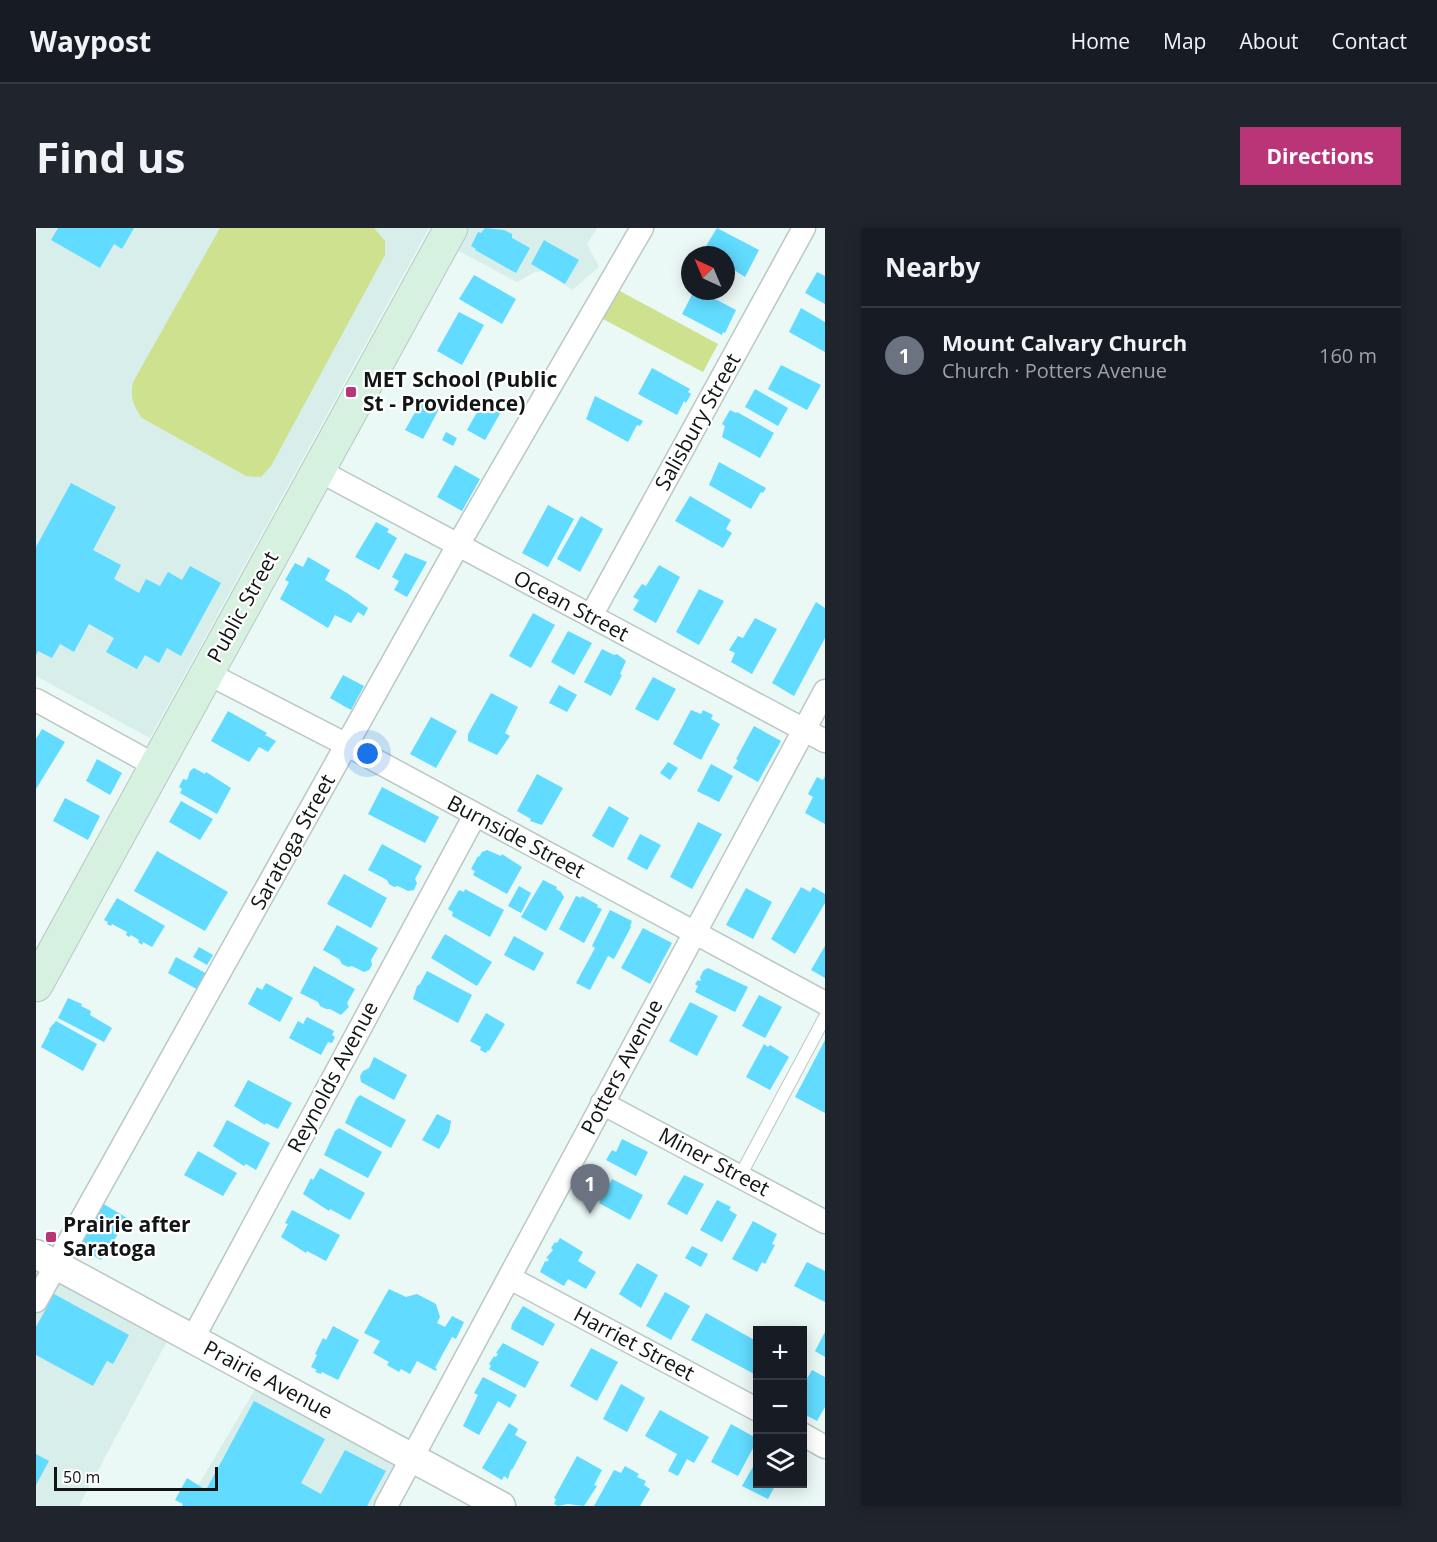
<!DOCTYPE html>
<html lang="en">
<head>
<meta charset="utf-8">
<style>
  body { margin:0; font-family:"Open Sans",sans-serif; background:#20242c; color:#f1f3f6 }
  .controls { position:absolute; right:18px; bottom:18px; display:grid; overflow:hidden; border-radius:0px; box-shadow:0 3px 15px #0003 }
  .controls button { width:54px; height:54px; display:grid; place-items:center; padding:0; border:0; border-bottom:2px solid #363941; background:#171b24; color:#f1f3f6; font:30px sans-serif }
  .compass { position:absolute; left:645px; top:18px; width:54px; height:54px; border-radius:50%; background:#171b24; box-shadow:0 3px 15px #0003; rotate:316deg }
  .scale { position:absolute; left:18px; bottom:15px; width:164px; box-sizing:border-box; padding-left:6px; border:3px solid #111515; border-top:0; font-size:16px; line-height:21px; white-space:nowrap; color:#111515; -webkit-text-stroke:4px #fff; paint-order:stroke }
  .you { position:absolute; left:332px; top:526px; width:21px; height:21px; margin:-15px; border:4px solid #fff; border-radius:50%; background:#1a73e8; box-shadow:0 0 0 9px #1a73e833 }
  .badge { display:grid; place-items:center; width:39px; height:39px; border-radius:50%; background:#ba3578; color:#fff; font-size:20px; font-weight:700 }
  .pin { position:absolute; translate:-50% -50px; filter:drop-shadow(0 2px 3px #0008) }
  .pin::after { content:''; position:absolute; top:32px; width:21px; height:18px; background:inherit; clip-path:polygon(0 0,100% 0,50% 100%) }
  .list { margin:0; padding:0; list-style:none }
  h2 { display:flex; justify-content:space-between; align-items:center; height:78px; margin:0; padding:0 24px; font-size:26px }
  h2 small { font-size:20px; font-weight:400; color:#9ea1a6 }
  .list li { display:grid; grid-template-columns:39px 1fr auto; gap:18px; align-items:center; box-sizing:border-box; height:96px; padding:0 24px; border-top:2px solid #363941 }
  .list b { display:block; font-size:22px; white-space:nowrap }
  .list p { margin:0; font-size:20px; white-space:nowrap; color:#9ea1a6 }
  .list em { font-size:20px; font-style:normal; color:#9ea1a6 }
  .icon { flex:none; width:33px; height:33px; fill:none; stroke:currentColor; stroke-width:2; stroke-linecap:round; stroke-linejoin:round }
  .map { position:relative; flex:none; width:789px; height:1278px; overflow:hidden; border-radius:0px }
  header { display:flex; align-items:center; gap:36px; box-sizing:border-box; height:84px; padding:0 30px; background:#171b24; border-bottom:2px solid #363941 }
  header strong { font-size:28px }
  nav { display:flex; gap:33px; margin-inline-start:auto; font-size:21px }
  .intro { display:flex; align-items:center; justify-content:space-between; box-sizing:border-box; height:144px; padding:0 36px }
  h1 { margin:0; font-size:42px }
  .button { padding:15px 27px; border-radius:0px; background:#ba3578; color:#fff; font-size:21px; font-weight:700 }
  main { display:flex; gap:36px; padding:0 36px }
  aside { flex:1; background:#171b24; border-radius:0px; box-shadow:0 3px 15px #0003 }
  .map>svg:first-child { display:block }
  .built { fill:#d7eeeb }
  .green { fill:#cde18e }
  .building { fill:#61dbff }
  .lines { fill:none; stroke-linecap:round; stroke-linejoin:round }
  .service-casing { stroke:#bac7c5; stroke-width:14 }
  .minor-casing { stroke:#bac7c5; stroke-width:25 }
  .tertiary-casing { stroke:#bac7c5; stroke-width:31 }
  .secondary-casing { stroke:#bac7c5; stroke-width:35 }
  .service { stroke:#fff; stroke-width:12 }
  .minor { stroke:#fff; stroke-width:22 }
  .tertiary { stroke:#fff; stroke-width:28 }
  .secondary { stroke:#d6f1df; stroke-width:33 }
  .poi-dot { fill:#ba3578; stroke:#fff; stroke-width:2 }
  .labels { text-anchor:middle; stroke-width:4.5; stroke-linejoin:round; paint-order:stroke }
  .poi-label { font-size:21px; font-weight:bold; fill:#111515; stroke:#fff; text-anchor:start }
  .street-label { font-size:21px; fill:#111515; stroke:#fff }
</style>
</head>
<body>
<header>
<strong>Waypost</strong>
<nav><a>Home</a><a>Map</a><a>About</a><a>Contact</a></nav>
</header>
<div class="intro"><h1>Find us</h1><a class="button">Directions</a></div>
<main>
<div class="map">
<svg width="789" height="1278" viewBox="0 0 789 1278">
  <rect width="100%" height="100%" fill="#eaf8f6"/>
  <!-- built -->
  <path class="built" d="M2,0h391l-279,510 -114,-62v-444z
    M426,0h135l-10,16 12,23 -27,23 -26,-19 -11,1 -18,10 -64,-34z
    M0,1024l139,74 -96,180h-43z
    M227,1148l158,84 -24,46h-181l-23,-12z"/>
  <!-- green -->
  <path class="green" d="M184,0h154l11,13v14l-114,211 -10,11 -15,-1 -104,-58c-9,-13 -12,-20 -9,-36z
    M582,62l100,54 -15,28 -100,-53z"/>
  <!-- building -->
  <path class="building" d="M22,0h76l-12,21 -8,-5 -14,24 -49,-28z
    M449,0l19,2 8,4v4l18,10 -14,25 -41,-23 1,-1 -5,-3 7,-14 3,1z
    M681,0l42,22 -14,27 -19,-12v-10h-17l-6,-4z
    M508,12l35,20 -14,24 -34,-20z
    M781,44l8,4v28l-20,-11z
    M438,47l42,24 -14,25 -43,-25z
    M658,63h6l36,19 -11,23 -2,-1 -1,3 -40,-21z
    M765,80l24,14v30l-36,-20z
    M423,84l25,13 -22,40 -25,-14z
    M745,137l40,20 -14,25 -39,-21z
    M616,140l38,21 -2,3 3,2 -5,9 -2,-2 -7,14 -39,-21z
    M719,161l33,19 -10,18 -33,-19z
    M559,168l48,25 -3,5 -3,-1 -9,17 -42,-23z
    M386,172l17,9 -16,30 -18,-9z
    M448,172l18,10 -17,30 -18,-10z
    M694,182l6,3 1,-1 37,21 -14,25 -38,-21 3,-11 -3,-2z
    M410,204l11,6 -4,8 -11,-6z
    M683,234l47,26 -3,5 -2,-1 -10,17 -42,-24z
    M419,237l25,14 -18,32 -25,-14z
    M35,255l45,24 -23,43 28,15 -7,14 25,14 7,-14 14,7 8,-14 14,8 8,-14 31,17 -40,73 -14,-8 -8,15 -14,-8 -8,14 -31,-17 8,-14 -25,-14 -15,28 -14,-8 -8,14 -14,-7 -2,4v-108z
    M654,268l41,24 -5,9 6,4 -9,15 -48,-27z
    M512,277l26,14 -26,48 -26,-14z
    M545,288l22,13 -23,43 -23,-13z
    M340,294l13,7 -2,3 10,6 -18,32 -24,-13z
    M369,325l22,9 -20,35 -13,-7 5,-9 -7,-4z
    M272,329l22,13 -5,10 22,13 21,15 -4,8 -6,-4 -7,11 -16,-8 -7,13 -48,-29 9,-17 -4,-2 10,-17 8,4z
    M623,337l21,12 -24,46 -23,-13 6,-10 -6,-3 9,-13 4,2z
    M663,361l25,12 -25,44 -23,-13z
    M780,374l9,6v30l-31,58 -22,-13z
    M497,385l22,12 -24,43 -22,-12z
    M719,390l22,11 -25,45 -21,-12 4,-9 -6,-3 9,-14 5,2z
    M532,403l24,12 -18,32 -23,-13z
    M566,421l12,6 3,-1 9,7 -6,13 2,1 -11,21 -27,-14z
    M307,447l21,11 -13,24 -21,-12z
    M617,449l23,12 -18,32 -23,-12z
    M523,457l18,10 -10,17 -18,-9z
    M455,465l27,14 -13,26 5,3 -13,19 -29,-14v-7z
    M655,482l10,4 2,-4 10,5 -2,4 9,5 -19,36 -28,-16z
    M192,483l39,22 -2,2 11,6 -8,11 -9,-5 -10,15 -38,-21z
    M395,489l26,14 -21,37 -26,-14z
    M718,498l27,15 -23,41 -25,-14 5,-8 -2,-1z
    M6,501l23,13 -29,47v-50z
    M61,531l25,14 -12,22 -24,-14z
    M632,534l10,6 -8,12 -10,-7z
    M675,536l22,12 -14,26 -22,-11z
    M158,540l11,6 1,-2 25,16 -14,26 -37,-21 2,-4 -3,-2 4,-8 4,1 3,-9z
    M501,546l26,14 -21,37 -12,-4 1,-2 -14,-8z
    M789,548v48l-20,-11 8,-16 -5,-3 9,-17 6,3z
    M346,559l57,30 -14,26 -57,-29z
    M29,570l35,18 -12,24 -35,-19z
    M145,573l32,18 -13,21 -31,-18z
    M573,578l20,12 -16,30 -21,-12z
    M662,594l24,12 -30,55 -22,-12z
    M604,606l21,11 -14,25 -20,-11z
    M346,616l40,22 -7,13 2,4 -3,7 -6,1 -10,-5 -4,1 -5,-3 -2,-4 -19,-10z
    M451,622l14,6 1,-2 20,13 -15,27 -34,-19 2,-4 -4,-2 7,-13 1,1 3,-5z
    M121,623l71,41 -23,39 -71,-40z
    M308,646l43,24 -16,30 -44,-24z
    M507,652l14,7 -1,2 5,3 3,5 -18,34 -25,-14z
    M483,658l12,7 -10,20 -13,-7z
    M765,659l9,5 3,-5 12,7v9l-30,51 -24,-15z
    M710,660l26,14 -19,37 -27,-14z
    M429,661l39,21 -14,27 -38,-21 1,-4 -5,-3 11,-19 5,2z
    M540,668l5,2 1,-2 16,9 -1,2 5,2 -18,34 -25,-14z
    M81,670l48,28 -13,21 -9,-5 -1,3 -4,-3 1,-2 -8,-5 -2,2 -3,-2 1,-3 -15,-8 -1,2 -4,-2 1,-2 -4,-2z
    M574,682l22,11 -2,5 1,1 -17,32 -6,-3 -18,34 -14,-7 19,-35 -3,-2z
    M301,697l41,23 -7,12 1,5 -3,5 -5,2 -12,-6 -4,1 -6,-3 -3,-5 -16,-9z
    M607,700l29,15 -22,41 -29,-16z
    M409,706l47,28 -15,24 -46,-28z
    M478,708l30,17 -10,18 -30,-16z
    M789,718v32l-14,-8z
    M163,719l14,8 -6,10 -14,-8z
    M140,729l33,18 -9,16 -32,-18z
    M278,738l41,23 -8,14 2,4 -8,8 -11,-6h-4l-6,-3 -2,-4 -18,-9z
    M672,740l40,19 -13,25 -40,-20 3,-6 -3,-2 3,-4 3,1 -1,-4 3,-6z
    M391,743l45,24 -14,28 -45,-24 4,-13 3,-2z
    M230,755l27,15 -13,24 -32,-18 9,-17 5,3z
    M723,767l23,12 -17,31 -23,-12z
    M32,770l14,6 -1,2 10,5 -1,4 22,13 -8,14 -46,-24z
    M654,774l28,14 -21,40 -28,-15z
    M450,785l19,11 -16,27 -1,-1 -2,3 -6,-3 1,-3 -11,-6z
    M271,789l27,14 -2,4 3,2 -3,6 -4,-1 -7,13 -32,-17 9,-17 5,3z
    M20,793l41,23 -14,27 -42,-24 9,-17 -1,-1z
    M789,812v73l-30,-16z
    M728,816l4,3 2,-2 19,12 -19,33 -24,-13z
    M338,829l33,18 -13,25 -33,-18 -1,-6 3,-5 6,-3z
    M212,852l44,23 -14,26 -12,-6 -1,2 -31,-19z
    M324,867l46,25 -15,28 -46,-25 11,-24z
    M401,886l14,7 -2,11 -10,17 -17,-9z
    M191,892l43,23 -14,27 -10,-6 -2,2 -31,-20z
    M303,900l43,24 -14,26 -44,-23 11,-24z
    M586,911l26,13 -12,24 -30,-16 6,-10 4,2z
    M162,923l39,22 -14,23 -39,-21z
    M284,940l45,25 -15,27 -20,-11 -1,2 -26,-17 8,-16 2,2z
    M648,947l20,9 -17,31 -20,-11z
    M576,951l31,16 -13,25 -31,-17z
    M681,972l14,7 -2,3 8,5 -15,27 -22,-12z
    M66,975l25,15 -23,40 -1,-1 -2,3 -24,-14z
    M256,982l48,25 -14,26 -19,-10 -1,2 -25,-16 7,-13 -3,-1z
    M717,993l24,13 -5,10 3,1 -10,19 -3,-2 -5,10 -25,-13z
    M524,1010l23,14 -5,9 18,11 -10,17 -18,-10 -4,7 -24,-14 5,-11 2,1 2,-3 -3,-1 7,-8 -2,-2 4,-6 2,1z
    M656,1018l16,8 -7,13 -16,-9z
    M771,1034l18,9v31l-31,-16z
    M601,1035l21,12 -17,33 -22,-14z
    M353,1061l17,8 11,-3 19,10 4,13 -3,6 8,4 7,-11 12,6 -8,17 -4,-2 -17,31 2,1 -1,2 -19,-10 -7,13 -9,-5 -2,3 -12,-7 2,-3 -16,-9 7,-12 -16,-8z
    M629,1064l25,14 -19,34 -25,-14z
    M18,1066l75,41 -16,29 -6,-3 -14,25 -57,-31v-28z
    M487,1078l32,18 -12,22 -32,-17 1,-5z
    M670,1085l52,29v34l-67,-36z
    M297,1098l26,14 -21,40 -16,-8 -1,2 -6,-2 2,-2 -6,-3 6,-12 -2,-1 8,-16 3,2z
    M789,1104v25l-10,-6z
    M467,1115l36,19 -14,26 -36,-19 2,-3 -2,-2 5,-8 2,1 2,-3 -2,-1z
    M555,1120l27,14 -21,39 -27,-15z
    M776,1142l13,7v30l-8,14 -15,-8v-26z
    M447,1149l34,18 -7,13 -12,-7 -19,34 -16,-9 15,-31 -4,-2z
    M585,1156l24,14 -18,34 -24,-13z
    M218,1173l71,38 -24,44 20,11 24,-44 41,21 -19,35h-185l1,-2 -8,-4 12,-22 19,12z
    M624,1182l49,27 -15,26 -7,-4 -9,17 -10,-5 9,-17 -32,-18z
    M473,1195l9,6 -3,6 12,7 -15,28 -1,-1 -3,10 -4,-3 -2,4 -20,-12z
    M695,1196l27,15 -20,37 -27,-14z
    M0,1226l13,7 -13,24z
    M541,1228l25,14 -8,15 3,1 -13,20 -16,-2 -10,2 -4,-2 2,-5 -2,-1z
    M722,1230v26h18l-8,15 -26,-13z
    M589,1238l14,8 -2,3 9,4 -2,4 6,4 -10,17h-46l20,-36 7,3z"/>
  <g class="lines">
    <defs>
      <path id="service" d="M704,948l85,-159"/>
      <path id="minor" d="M282,242l507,271
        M555,388l213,-388
        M171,445l140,72 478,258
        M0,472l120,66
        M566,875l223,119
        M474,1050l248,132
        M0,1073l422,-756 184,-317
        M156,1112l283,-525
        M766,1206l23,13
        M350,1278l439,-815"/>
      <path id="tertiary" d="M0,1026l465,252"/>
      <path id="secondary" d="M0,757l415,-757"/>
    </defs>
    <!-- service casing -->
    <use href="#service" class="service-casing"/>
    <!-- minor casing -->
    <use href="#minor" class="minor-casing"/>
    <!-- tertiary casing -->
    <use href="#tertiary" class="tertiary-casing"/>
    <!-- secondary casing -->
    <use href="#secondary" class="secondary-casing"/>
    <!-- service -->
    <use href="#service" class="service"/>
    <!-- minor -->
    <use href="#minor" class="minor"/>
    <!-- tertiary -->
    <use href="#tertiary" class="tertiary"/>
    <!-- secondary -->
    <use href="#secondary" class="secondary"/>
  </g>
  <!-- markers -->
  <g class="poi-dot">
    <rect x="309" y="158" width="12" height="12" rx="3"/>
    <rect x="9" y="1003" width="12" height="12" rx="3"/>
  </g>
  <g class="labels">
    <!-- poi labels -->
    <g class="poi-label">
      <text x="327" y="159">MET School (Public<tspan x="327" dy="24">St - Providence)</tspan></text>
      <text x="27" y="1004">Prairie after<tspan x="27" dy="24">Saratoga</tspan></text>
    </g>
    <!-- street labels -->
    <g class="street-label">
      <text transform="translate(662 194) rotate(-61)" y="7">Salisbury Street</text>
      <text transform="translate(535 378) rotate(28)" y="7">Ocean Street</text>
      <text transform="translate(207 379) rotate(-61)" y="7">Public Street</text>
      <text transform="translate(480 609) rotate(28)" y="7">Burnside Street</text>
      <text transform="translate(257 614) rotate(-61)" y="7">Saratoga Street</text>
      <text transform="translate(586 839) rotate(-62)" y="7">Potters Avenue</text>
      <text transform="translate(297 849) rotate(-62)" y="7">Reynolds Avenue</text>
      <text transform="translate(678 934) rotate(28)" y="7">Miner Street</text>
      <text transform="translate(598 1116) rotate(28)" y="7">Harriet Street</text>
      <text transform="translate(232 1152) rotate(28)" y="7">Prairie Avenue</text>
    </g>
  </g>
</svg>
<div class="controls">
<button>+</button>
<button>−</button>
<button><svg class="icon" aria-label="layers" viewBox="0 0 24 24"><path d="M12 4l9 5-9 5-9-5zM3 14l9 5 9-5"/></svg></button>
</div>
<svg class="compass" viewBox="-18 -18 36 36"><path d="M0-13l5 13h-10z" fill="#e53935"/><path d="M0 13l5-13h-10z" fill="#9ea1a6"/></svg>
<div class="scale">50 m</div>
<div class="you"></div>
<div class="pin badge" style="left:554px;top:986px;background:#6b7280">1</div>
</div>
<aside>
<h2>Nearby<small></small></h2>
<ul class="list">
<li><span class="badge" style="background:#6b7280">1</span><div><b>Mount Calvary Church</b><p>Church · Potters Avenue</p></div><em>160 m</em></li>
</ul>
</aside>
</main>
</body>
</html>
